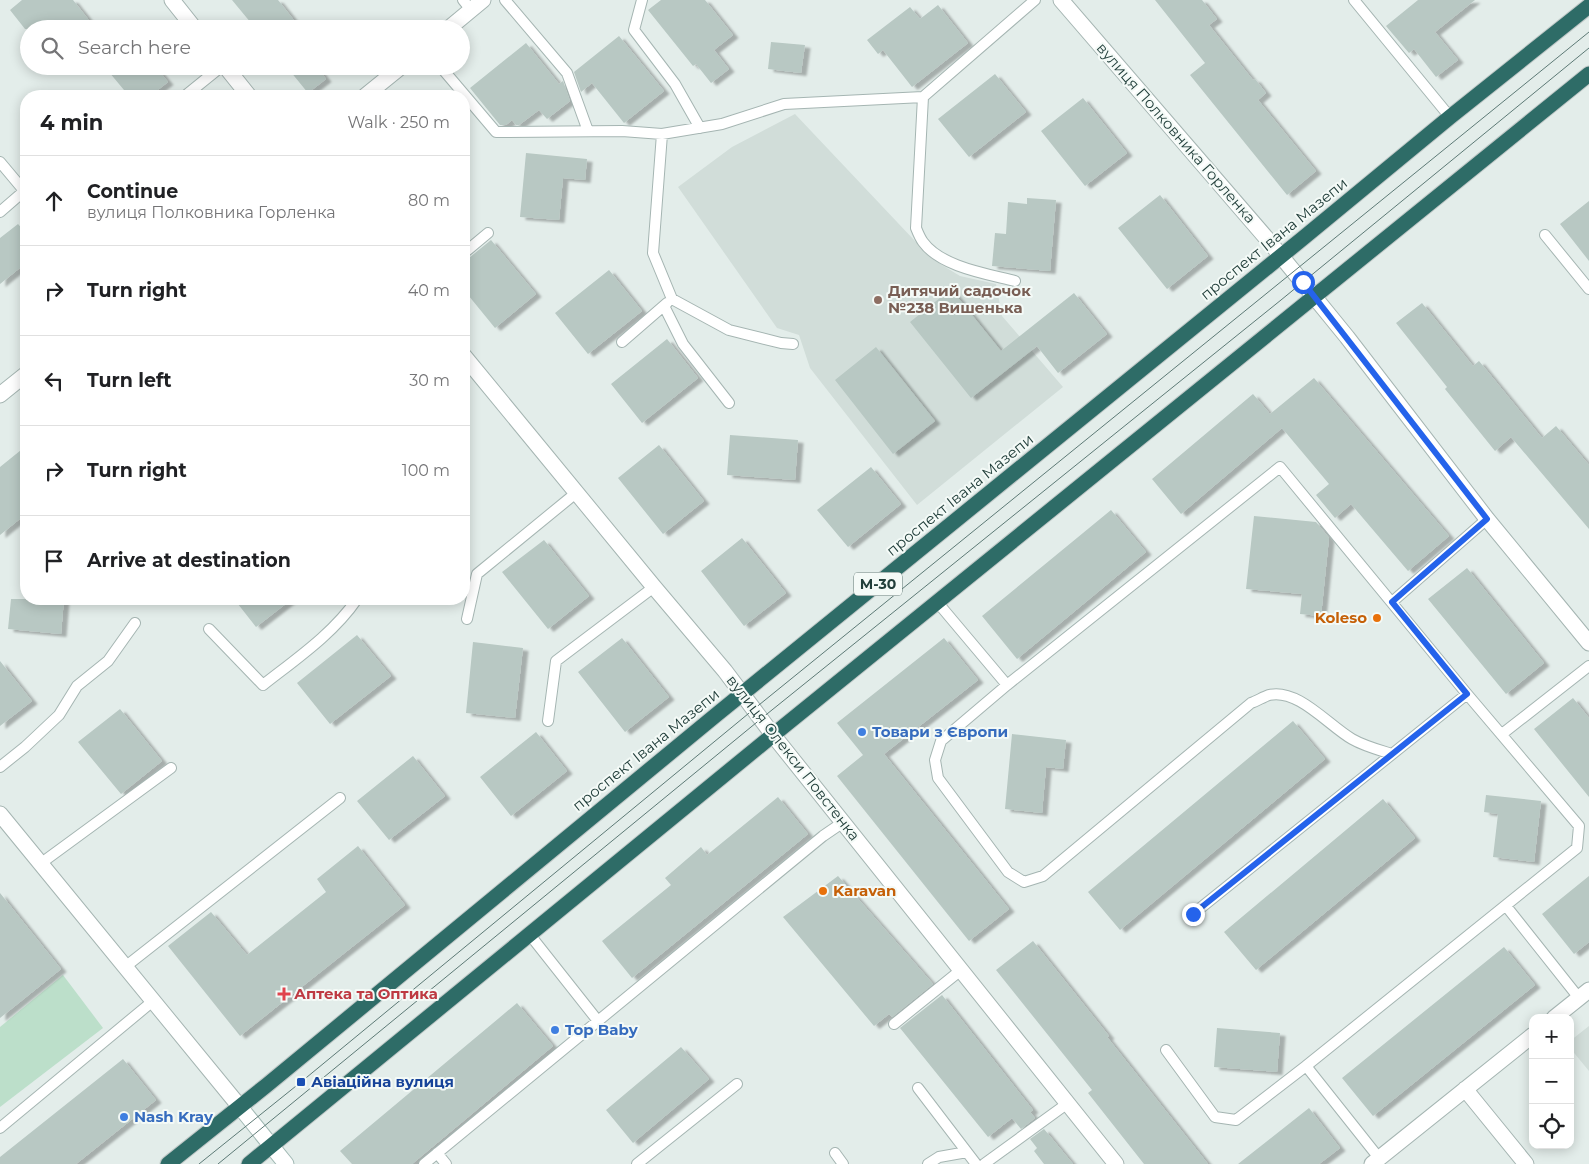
<!DOCTYPE html>
<html lang="en">
<head>
<meta charset="utf-8">
<style>
  body { margin:0; font-family:Montserrat,sans-serif; background:#f2f2f2; color:#202124 }
  .controls { position:absolute; right:15px; bottom:15px; display:grid; overflow:hidden; border-radius:10px; box-shadow:0 2px 12px #0003 }
  .controls button { width:45px; height:45px; display:grid; place-items:center; padding:0; border:0; border-bottom:1px solid #e0e0e0; background:#fff; color:#202124; font:25px sans-serif }
  .stop { position:absolute; width:15px; height:15px; margin:-11px; border:4px solid #2563eb; border-radius:50%; background:#fff }
  .stop.end { background:#2563eb; border-color:#fff; box-shadow:0 1px 5px #0008 }
  .list { margin:0; padding:0; list-style:none }
  h2 { display:flex; justify-content:space-between; align-items:center; height:65px; margin:0; padding:0 20px; font-size:21px }
  h2 small { font-size:16px; font-weight:400; color:#757577 }
  .list li { display:grid; grid-template-columns:32px 1fr auto; gap:15px; align-items:center; box-sizing:border-box; height:90px; padding:0 20px; border-top:1px solid #e0e0e0 }
  .list b { display:block; font-size:19px; white-space:nowrap }
  .list p { margin:0; font-size:16px; white-space:nowrap; color:#757577 }
  .list em { font-size:16px; font-style:normal; color:#757577 }
  .icon { flex:none; width:28px; height:28px; fill:none; stroke:currentColor; stroke-width:2; stroke-linecap:round; stroke-linejoin:round }
  .map { position:relative; flex:none; width:1589px; height:1164px; overflow:hidden }
  .search { position:absolute; background:#fff; box-shadow:0 2px 12px #0003; left:20px; top:20px; width:450px; height:55px; display:flex; align-items:center; gap:12px; box-sizing:border-box; padding:0 18px; border-radius:28px; color:#757577; font-size:19px }
  .panel { position:absolute; background:#fff; box-shadow:0 2px 12px #0003; left:20px; top:90px; width:450px; height:515px; border-radius:20px }
  .map>svg:first-child { display:block }
  .built { fill:#d1ddd9 }
  .green { fill:#bcdfca }
  .building { fill:#b8c8c3; filter:url(#shadow) }
  .lines { fill:none; stroke-linecap:round; stroke-linejoin:round }
  .lane-casing { stroke:#a5b5b2; stroke-width:12 }
  .street-casing { stroke:#a5b5b2; stroke-width:17 }
  .secondary-casing { stroke:#a1b9b4; stroke-width:17 }
  .highway-casing { stroke:#c1c9c8; stroke-width:17 }
  .lane { stroke:#fff; stroke-width:10 }
  .street { stroke:#fff; stroke-width:15 }
  .secondary { stroke:#fff; stroke-width:15 }
  .highway { stroke:#2e6c67; stroke-width:15 }
  .tram { stroke:#5d7a76; stroke-width:1 }
  .route { stroke:#2563eb; stroke-width:6 }
  .education-dot { fill:#8d6e63; stroke:#f4faf7; stroke-width:2 }
  .food-dot { fill:#e8710a; stroke:#f4faf7; stroke-width:2 }
  .shop-dot { fill:#3f7fe0; stroke:#f4faf7; stroke-width:2 }
  .health-dot { fill:#e0444e; stroke:#f4faf7; stroke-width:2 }
  .transit-dot { fill:#1a4fb4; stroke:#f4faf7; stroke-width:2 }
  .labels { text-anchor:middle; stroke-width:4; stroke-linejoin:round; paint-order:stroke }
  .shield { fill:#f4faf7; stroke:#617773; stroke-width:1 }
  .shield-label { font-size:14px; font-weight:bold; fill:#223f3b }
  .street-label { font-size:15px; fill:#223f3b; stroke:#f4faf7 }
  .education-label { font-size:15px; font-weight:bold; fill:#785e54; stroke:#f4faf7; text-anchor:start }
  .food-label { font-size:15px; font-weight:bold; fill:#c56008; stroke:#f4faf7; text-anchor:end }
  .shop-label { font-size:15px; font-weight:bold; fill:#366cbe; stroke:#f4faf7; text-anchor:start }
  .health-label { font-size:15px; font-weight:bold; fill:#be3a42; stroke:#f4faf7; text-anchor:start }
  .transit-label { font-size:15px; font-weight:bold; fill:#164399; stroke:#f4faf7; text-anchor:start }
</style>
</head>
<body>
<div class="map">
<svg width="1589" height="1164" viewBox="0 0 1589 1164">
  <defs>
    <filter id="shadow"><feDropShadow dx="5.5" dy="3" stdDeviation="1" flood-color="#0004"/></filter>
  </defs>
  <rect width="100%" height="100%" fill="#e3edea"/>
  <!-- built -->
  <path class="built" d="M795,114l137,145 28,17 36,8 6,32 61,71 -146,118 -107,-137 -11,-33 -22,-7 -99,-141 54,-40z
    M1589,1026v45l-19,-23v-7z"/>
  <!-- green -->
  <path class="green" d="M63,975l40,53 -103,79v-80z"/>
  <!-- building -->
  <path class="building" d="M22,0h51l23,29h-71l-15,-19z
    M232,0h46l23,29h-45z
    M661,0h44l28,35 -19,15 15,19 -18,14 -15,-19 -3,2 -45,-56z
    M1155,0h47l15,19 -8,6 44,55 2,-1 11,14 -8,7 58,71 -29,24 -97,-120 15,-12z
    M1418,0h57l-40,32 23,28 -22,17 -22,-28 -5,4 -23,-27z
    M938,5l30,38 -56,44 -29,-37 -5,4 -11,-14 43,-33 10,12z
    M619,36l45,55 -40,32 -32,-40 -11,9 -7,-20z
    M771,42l34,3 -4,28 -33,-4z
    M526,43l33,41 4,-3 7,20 -23,18 -8,-9 -20,15h-3l-4,-5 -6,5h-6l-30,-37z
    M104,66h51l13,16 -18,14h-21z
    M286,66h30l10,13 -18,14z
    M995,74l31,38 -57,45 -31,-38z
    M1083,98l44,55 -42,33 -44,-55z
    M526,153l61,6 -2,21 -22,-2 -4,42 -39,-3z
    M1160,195l48,61 -41,33 -49,-61z
    M1027,198l29,2 -6,71 -58,-5 3,-33 11,1 2,-32 19,2z
    M1589,201v60l-29,-37z
    M18,224l8,9v30l-26,21v-46z
    M491,240l45,54 -41,34 -31,-38v-28z
    M609,270l33,41 -54,43 -33,-41z
    M951,289l50,62 73,-58 33,41 -49,39 -21,-27 -66,52 -61,-76z
    M1422,303l51,63 6,-5 63,77 14,-12 33,39v64l-78,-92 -16,14 -50,-62 2,-2 -51,-64z
    M667,339l31,39 -56,45 -31,-39z
    M876,347l59,74 -42,33 -58,-74z
    M1314,378l135,158 -41,35 -57,-67 -16,14 -19,-23 13,-11 -47,-56 -101,86 -29,-35 101,-85 17,20z
    M730,435l68,5 -3,40 -68,-5z
    M659,445l45,56 -41,33 -45,-56z
    M26,446v68l-26,21v-68z
    M871,467l30,37 -53,43 -31,-37z
    M1111,510l35,42 -129,107 -35,-43z
    M1254,516l62,6 13,16 -8,78 -21,-2 2,-20 -56,-5z
    M742,538l44,55 -42,33 -43,-55z
    M544,540l45,56 -41,33 -46,-57z
    M1467,568l77,95 -38,31 -78,-95z
    M11,599h53l-3,35 -53,-5z
    M234,599h58l-36,28z
    M357,635l34,41 -61,48 -33,-41z
    M622,638l47,59 -44,35 -47,-60z
    M944,638l34,42 -94,74 125,155 -40,32 -132,-165 26,-21 -26,-32z
    M473,642l50,6 -8,70 -49,-5z
    M0,661l32,40 -32,25z
    M1573,698l16,20v79l-55,-68z
    M120,709l42,52 -41,33 -43,-52z
    M1293,721l32,38 -205,171 -32,-38z
    M536,732l31,39 -56,45 -31,-39z
    M1012,734l54,6 -3,29 -17,-2 -4,46 -37,-4z
    M413,756l32,40 -56,44 -32,-39z
    M1486,795l55,6 -7,61 -41,-5 5,-43 -14,-2z
    M778,797l30,37 -176,144 -30,-37 69,-56 -6,-7 36,-31 6,8z
    M1383,799l32,39 -159,132 -32,-38z
    M358,846l47,59 -165,131 -72,-90 43,-34 36,43 79,-63 -9,-13z
    M838,876l95,108 -41,33 -3,-3 -15,12 -91,-109z
    M1589,876v66l-15,12 -32,-40z
    M0,893l61,76 -61,49z
    M1033,941l76,95 -2,1 101,127h-64l-56,-71 4,-3 -96,-120z
    M1504,947l31,38 -162,131 -31,-38z
    M942,995l91,115 -3,2 5,6 -14,11 -9,-11 -24,19 -88,-109z
    M517,1003l36,43 -141,118h-60l-12,-13z
    M1217,1028l63,5 -3,39 -63,-5z
    M681,1047l28,32 -76,64 -27,-33z
    M123,1059l33,41 -80,64h-76v-7z
    M1309,1108l31,40 -21,16h-81z
    M1044,1129l29,35h-29l-10,-13 3,-3 -7,-9z"/>
  <g class="lines">
    <defs>
      <path id="lane" d="M463,0l8,10
        M505,0l62,73 21,58
        M642,0l-8,30 41,54 25,44
        M1354,0l96,117
        M440,66l56,66 126,-1 40,3 60,-10 62,-20 139,-7 112,-97
        M185,96l37,-30
        M923,97l-7,131c2,5 4,10 7,14 18,25 65,32 92,39
        M662,134l-9,119 19,46 57,31 52,13 12,1
        M0,162l26,31
        M0,212l23,-20
        M1545,235l44,54
        M464,253l24,-20
        M664,306l19,38 46,59
        M622,342l45,-39
        M1392,602l95,-83
        M938,603l69,82 273,-218 187,227 112,132 -2,22 -271,218 73,92
        M467,619l10,-45 99,-81
        M209,629l54,56c33,-26 70,-51 94,-86
        M1007,685l-66,56 -6,19 3,18 70,94 16,10 19,-6 208,-173c6,-2 12,-6 18,-8 29,-7 60,31 83,44 12,7 27,11 40,15
        M548,721l8,-60 98,-74
        M1502,734l87,-68
        M0,767l25,-20 34,-32 18,-29 31,-25 27,-38
        M40,864l131,-96
        M1506,906l73,92
        M1193,914l274,-220
        M530,935l68,86
        M125,967l215,-169
        M894,1024l67,-54
        M1166,1050l49,67 21,3 70,-54
        M918,1088l58,76
        M0,1128l153,-127
        M437,1153l9,11
        M835,1153l8,11
        M424,1164l399,-328 19,-13
        M637,1164l100,-80
        M928,1164l11,-7 28,-5
        M984,1164l84,-61"/>
      <path id="street" d="M172,0l23,29
        M1061,0l207,240 79,97 140,182 102,124
        M448,29l35,-29
        M225,66l24,30
        M365,96l37,-30
        M464,356l190,231 71,84 48,64 343,429
        M0,395l26,-21
        M0,814l240,293
        M1554,1018l35,-28
        M1465,1089l61,75
        M1372,1164l161,-129"/>
      <path id="secondary" d="M240,1107l46,57"/>
      <path id="highway" d="M168,1164l99,-79 449,-370 586,-476 148,-122 139,-111
        M249,1164l524,-429 816,-661"/>
    </defs>
    <!-- lane casing -->
    <use href="#lane" class="lane-casing"/>
    <!-- street casing -->
    <use href="#street" class="street-casing"/>
    <!-- secondary casing -->
    <use href="#secondary" class="secondary-casing"/>
    <!-- highway casing -->
    <use href="#highway" class="highway-casing"/>
    <!-- lane -->
    <use href="#lane" class="lane"/>
    <!-- street -->
    <use href="#street" class="street"/>
    <!-- secondary -->
    <use href="#secondary" class="secondary"/>
    <!-- highway -->
    <use href="#highway" class="highway"/>
    <!-- tram -->
    <path class="tram" d="M199,1164l102,-82 453,-373 835,-677
      M218,1164l544,-446 519,-418 308,-252"/>
  </g>
  <g class="lines">
    <!-- route -->
    <path class="route" d="M1193,914l274,-220 -75,-92 95,-83 -184,-237"/>
  </g>
  <!-- markers -->
  <circle class="education-dot" cx="878" cy="300" r="5"/>
  <g class="food-dot">
    <circle cx="1377" cy="618" r="5"/>
    <circle cx="823" cy="891" r="5"/>
  </g>
  <g class="shop-dot">
    <circle cx="862" cy="732" r="5"/>
    <circle cx="555" cy="1030" r="5"/>
    <circle cx="124" cy="1117" r="5"/>
  </g>
  <path class="health-dot" d="M281.5 986.5h5v5h5v5h-5v5h-5v-5h-5v-5h5z"/>
  <rect class="transit-dot" x="296" y="1077" width="10" height="10" rx="2.5"/>
  <g class="labels">
    <!-- shield labels -->
    <rect class="shield" x="854" y="572.5" width="48" height="23" rx="4"/>
    <g class="shield-label">
      <text x="878" y="589">М-30</text>
    </g>
    <!-- street labels -->
    <g class="street-label">
      <text transform="translate(1176 133) rotate(49)" y="5">вулиця Полковника Горленка</text>
      <text transform="translate(1274 239) rotate(-39)" y="5">проспект Івана Мазепи</text>
      <text transform="translate(960 495) rotate(-39)" y="5">проспект Івана Мазепи</text>
      <text transform="translate(646 750) rotate(-39)" y="5">проспект Івана Мазепи</text>
      <text transform="translate(793 758) rotate(52)" y="5">вулиця Олекси Повстенка</text>
    </g>
    <!-- education labels -->
    <g class="education-label">
      <text x="888" y="296">Дитячий садочок<tspan x="888" dy="17">№238 Вишенька</tspan></text>
    </g>
    <!-- food labels -->
    <g class="food-label">
      <text x="1367" y="623">Koleso</text>
      <text x="833" y="896" text-anchor="start">Karavan</text>
    </g>
    <!-- shop labels -->
    <g class="shop-label">
      <text x="872" y="737">Товари з Європи</text>
      <text x="565" y="1035">Top Baby</text>
      <text x="134" y="1122">Nash Kray</text>
    </g>
    <!-- health labels -->
    <g class="health-label">
      <text x="294" y="999">Аптека та Оптика</text>
    </g>
    <!-- transit labels -->
    <g class="transit-label">
      <text x="311" y="1087">Авіаційна вулиця</text>
    </g>
  </g>
</svg>
<div class="controls">
<button>+</button>
<button>−</button>
<button><svg class="icon" aria-label="locate" viewBox="0 0 24 24"><circle cx="12" cy="12" r="6"/><path d="M12 2v4M12 18v4M2 12h4M18 12h4"/></svg></button>
</div>
<div class="stop" style="left:1303px;top:282px"></div>
<div class="stop end" style="left:1193px;top:914px"></div>
<div class="search"><svg class="icon" aria-label="search" viewBox="0 0 24 24"><circle cx="10" cy="10" r="6"/><path d="M15 15l6 6"/></svg>Search here</div>
<section class="panel">
<h2>4 min<small>Walk · 250 m</small></h2>
<ul class="list">
<li><svg class="icon" aria-label="ahead" viewBox="0 0 24 24"><path d="M12 20V5M6 11l6-6 6 6"/></svg><div><b>Continue</b><p>вулиця Полковника Горленка</p></div><em>80 m</em></li>
<li><svg class="icon" aria-label="right" viewBox="0 0 24 24"><path d="M7 20v-9h11M14 6l5 5-5 5"/></svg><div><b>Turn right</b></div><em>40 m</em></li>
<li><svg class="icon" aria-label="left" viewBox="0 0 24 24"><path d="M17 20v-9H6M10 6l-5 5 5 5"/></svg><div><b>Turn left</b></div><em>30 m</em></li>
<li><svg class="icon" aria-label="right" viewBox="0 0 24 24"><path d="M7 20v-9h11M14 6l5 5-5 5"/></svg><div><b>Turn right</b></div><em>100 m</em></li>
<li><svg class="icon" aria-label="arrive" viewBox="0 0 24 24"><path d="M6 21V4h12l-3 4 3 4H6"/></svg><div><b>Arrive at destination</b></div></li>
</ul>
</section>
</div>
</body>
</html>
